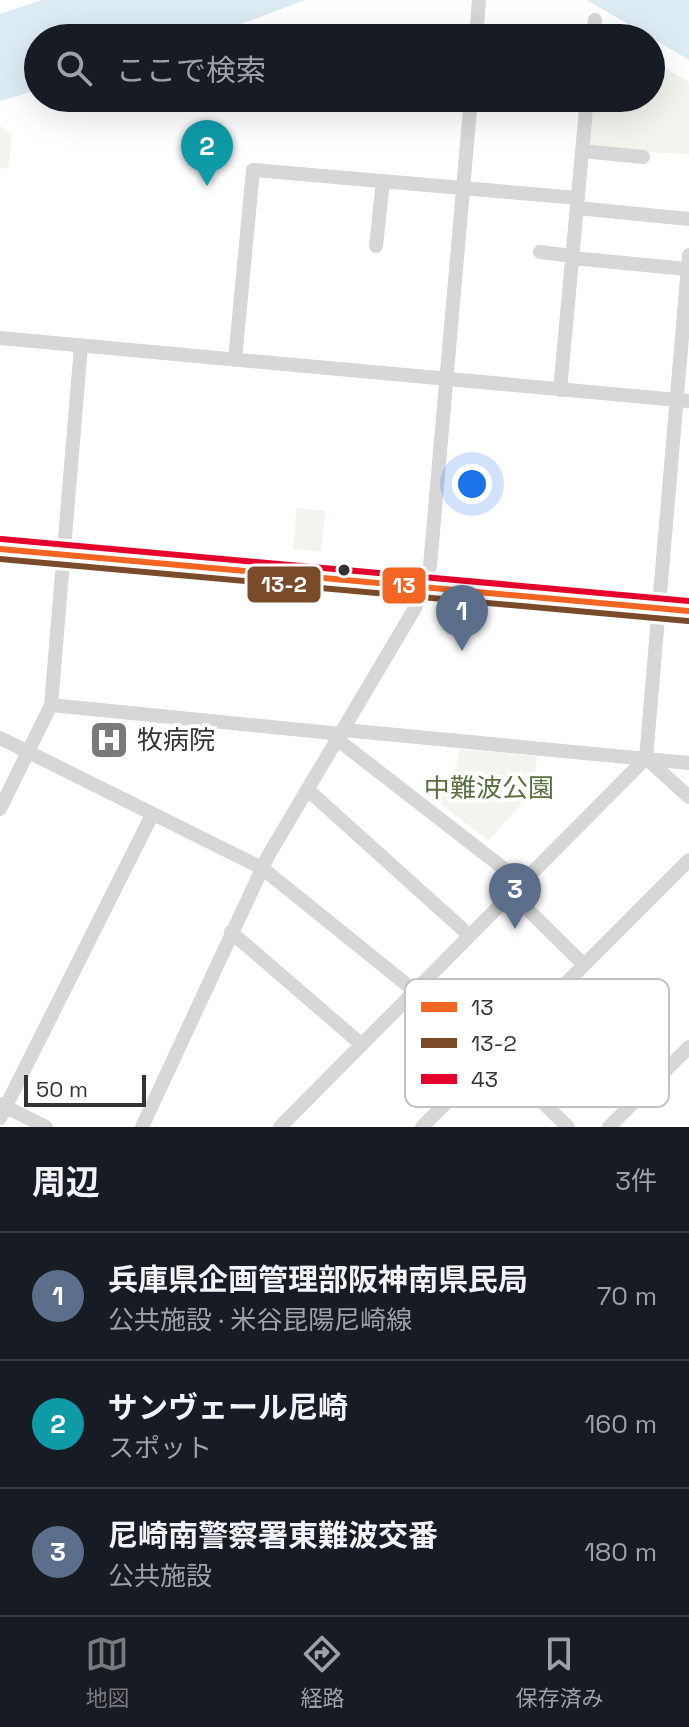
<!DOCTYPE html>
<html lang="ja">
<head>
<meta charset="utf-8">
<style>
  body { margin:0; font-family:"Space Grotesk","Noto Sans JP",sans-serif; background:#242831; color:#f1f3f6 }
  .scale { position:absolute; left:24px; bottom:20px; width:122px; box-sizing:border-box; padding-left:8px; border:4px solid #333; border-top:0; font-size:22px; line-height:28px; white-space:nowrap; color:#333; -webkit-text-stroke:6px #fff; paint-order:stroke }
  .you { position:absolute; left:472px; top:484px; width:28px; height:28px; margin:-20px; border:6px solid #fff; border-radius:50%; background:#1a73e8; box-shadow:0 0 0 12px #1a73e833 }
  .badge { display:grid; place-items:center; width:52px; height:52px; border-radius:50%; background:#7a7a7a; color:#fff; font-size:26px; font-weight:700 }
  .pin { position:absolute; translate:-50% -66px; filter:drop-shadow(0 2px 4px #0008) }
  .pin::after { content:''; position:absolute; top:42px; width:28px; height:24px; background:inherit; clip-path:polygon(0 0,100% 0,50% 100%) }
  .list { margin:0; padding:0; list-style:none }
  h2 { display:flex; justify-content:space-between; align-items:center; height:104px; margin:0; padding:0 32px; font-size:34px }
  h2 small { font-size:26px; font-weight:400; color:#9ea1a6 }
  .list li { display:grid; grid-template-columns:52px 1fr auto; gap:24px; align-items:center; box-sizing:border-box; height:128px; padding:0 32px; border-top:2px solid #363941 }
  .list b { display:block; font-size:30px; white-space:nowrap }
  .list p { margin:0; font-size:26px; white-space:nowrap; color:#9ea1a6 }
  .list em { font-size:26px; font-style:normal; color:#9ea1a6 }
  .icon { flex:none; width:44px; height:44px; fill:none; stroke:currentColor; stroke-width:2; stroke-linecap:round; stroke-linejoin:round }
  .map { position:relative; flex:none; width:689px; height:1127px; overflow:hidden }
  .search { position:absolute; background:#171b24; box-shadow:0 8px 32px #0002; left:24px; right:24px; top:24px; height:88px; display:flex; align-items:center; gap:20px; box-sizing:border-box; padding:0 28px; border-radius:44px; color:#9ea1a6; font-size:30px }
  .sheet { height:488px; background:#171b24 }
  nav { display:flex; justify-content:space-around; align-items:center; box-sizing:border-box; height:112px; border-top:2px solid #363941; background:#171b24; font-size:22px; color:#9ea1a6 }
  nav a { display:grid; justify-items:center; gap:4px }
  nav .on { color:#7a7a7a }
  .map>svg:first-child { display:block }
  .green { fill:#f1f5ed }
  .water { fill:#ddebf3 }
  .lines { fill:none; stroke-linecap:round; stroke-linejoin:round }
  .minor { stroke:#d7d7d7; stroke-width:14 }
  .secondary { stroke:#d0d0d0; stroke-width:20 }
  .bus-1-casing { stroke:#fff; stroke-width:12 }
  .bus-2-casing { stroke:#fff; stroke-width:12 }
  .bus-3-casing { stroke:#fff; stroke-width:12 }
  .bus-1 { stroke:#f26522; stroke-width:6 }
  .bus-2 { stroke:#7a4b2a; stroke-width:6 }
  .bus-3 { stroke:#e4002b; stroke-width:6 }
  .bus-dot { fill:#333; stroke:#fff; stroke-width:3 }
  .labels { text-anchor:middle; stroke-width:8; stroke-linejoin:round; paint-order:stroke }
  .poi-label { font-size:26px; fill:#333; stroke:#fff; text-anchor:start }
  .park-label { font-size:26px; fill:#56703f; stroke:#fff }
  .key { fill:#fff; stroke:#c2c2c2; stroke-width:2 }
  .key-label { font-size:22px; fill:#333 }
  .line-badge { stroke:#fff; stroke-width:3 }
  .badge-label { font-size:22px; text-anchor:middle; font-weight:bold; fill:#fff }
</style>
</head>
<body>
<div class="map">
<svg width="689" height="1127" viewBox="0 0 689 1127">
  <rect width="100%" height="100%" fill="#fff"/>
  <!-- green -->
  <path class="green" d="M651,60l38,22v72l-101,-4 4,-52h59z
    M0,126l12,9 -4,32 -8,2z
    M297,508l28,3 -4,41 -28,-3z
    M459,749l78,7 -4,34 -44,51 -51,-39 17,-25z"/>
  <!-- water -->
  <path class="water" d="M42,0h263l-101,38h-166v52l-38,11v-87z
    M587,0h102v60z"/>
  <g class="lines">
    <!-- minor -->
    <path class="minor" d="M476,38l3,-38
      M593,38l2,-18
      M582,151l61,6
      M577,208l112,11
      M376,246l7,-65
      M540,252l33,4
      M689,255l-43,503 43,39
      M572,258l115,11
      M0,338l689,63
      M235,360l18,-190 325,28
      M560,390l27,-292
      M51,705l291,29
      M344,730l345,33
      M0,738l262,130 232,187 74,72
      M338,740l183,142
      M308,790l161,145
      M0,809l51,-104 30,-359
      M511,893l73,72
      M231,932l131,113
      M0,1104l46,23
      M0,1118l152,-303
      M142,1127l126,-271 147,-248 15,-42 41,-468
      M280,1127l366,-369
      M422,1127l267,-267
      M609,1127l80,-80"/>
    <!-- secondary -->
    <path class="secondary" d="M0,549l689,62"/>
    <defs>
      <path id="bus-1" d="M0,549l689,62"/>
      <path id="bus-2" d="M0,559l688,62"/>
      <path id="bus-3" d="M1,539l688,62"/>
    </defs>
    <!-- bus-1 casing -->
    <use href="#bus-1" class="bus-1-casing"/>
    <!-- bus-2 casing -->
    <use href="#bus-2" class="bus-2-casing"/>
    <!-- bus-3 casing -->
    <use href="#bus-3" class="bus-3-casing"/>
    <!-- bus-1 -->
    <use href="#bus-1" class="bus-1"/>
    <!-- bus-2 -->
    <use href="#bus-2" class="bus-2"/>
    <!-- bus-3 -->
    <use href="#bus-3" class="bus-3"/>
  </g>
  <!-- icons -->
  <defs>
    <symbol id="hospital-square" viewBox="-11 -11 22 22"><rect x="-9" y="-9" width="18" height="18" rx="4" fill="#7a7a7a" stroke="#fff"/><path d="M-5-5h3v3.5h4V-5h3V5h-3V1.5h-4V5h-3Z" fill="#fff"/></symbol>
  </defs>
  <g fill-rule="evenodd">
    <use href="#hospital-square" x="87" y="718" width="44" height="44"/>
  </g>
  <!-- markers -->
  <circle class="bus-dot" cx="344" cy="570" r="7"/>
  <g class="labels">
    <!-- poi labels -->
    <g class="poi-label">
      <text x="137" y="749">牧病院</text>
    </g>
    <!-- park labels -->
    <g class="park-label">
      <text x="489" y="797">中難波公園</text>
    </g>
  </g>
  <!-- legend -->
  <rect x="405" y="979" width="264" height="128" rx="12" class="key"/>
  <rect x="421" y="1002" width="36" height="10" fill="#f26522"/>
  <rect x="421" y="1038" width="36" height="10" fill="#7a4b2a"/>
  <rect x="421" y="1074" width="36" height="10" fill="#e4002b"/>
  <g class="key-label">
    <text x="471" y="1015">13</text>
    <text x="471" y="1051">13-2</text>
    <text x="471" y="1087">43</text>
  </g>
  <g class="line-badge">
    <rect x="246" y="565" width="76" height="39" rx="8" fill="#7a4b2a"/>
    <rect x="381" y="566" width="46" height="39" rx="8" fill="#f26522"/>
  </g>
  <g class="badge-label">
    <text x="284" y="592">13-2</text>
    <text x="404" y="593">13</text>
  </g>
</svg>
<div class="scale">50 m</div>
<div class="you"></div>
<div class="pin badge" style="left:462px;top:651px;background:#5c6f8a">1</div>
<div class="pin badge" style="left:207px;top:186px;background:#0f9aa8">2</div>
<div class="pin badge" style="left:515px;top:929px;background:#5c6f8a">3</div>
<div class="search"><svg class="icon" aria-label="search" viewBox="0 0 24 24"><circle cx="10" cy="10" r="6"/><path d="M15 15l6 6"/></svg>ここで検索</div>
</div>
<section class="sheet">
<h2>周辺<small>3件</small></h2>
<ul class="list">
<li><span class="badge" style="background:#5c6f8a">1</span><div><b>兵庫県企画管理部阪神南県民局</b><p>公共施設 · 米谷昆陽尼崎線</p></div><em>70 m</em></li>
<li><span class="badge" style="background:#0f9aa8">2</span><div><b>サンヴェール尼崎</b><p>スポット</p></div><em>160 m</em></li>
<li><span class="badge" style="background:#5c6f8a">3</span><div><b>尼崎南警察署東難波交番</b><p>公共施設</p></div><em>180 m</em></li>
</ul>
</section>
<nav>
<a class="on"><svg class="icon" aria-label="map" viewBox="0 0 24 24"><path d="M3 6l6-2 6 2 6-2v14l-6 2-6-2-6 2zM9 4v14M15 6v14"/></svg>地図</a>
<a><svg class="icon" aria-label="directions" viewBox="0 0 24 24"><path d="M12 3l9 9-9 9-9-9zM9 14v-3h6M13 9l2 2-2 2"/></svg>経路</a>
<a><svg class="icon" aria-label="saved" viewBox="0 0 24 24"><path d="M7 4h10v16l-5-4-5 4z"/></svg>保存済み</a>
</nav>
</body>
</html>
